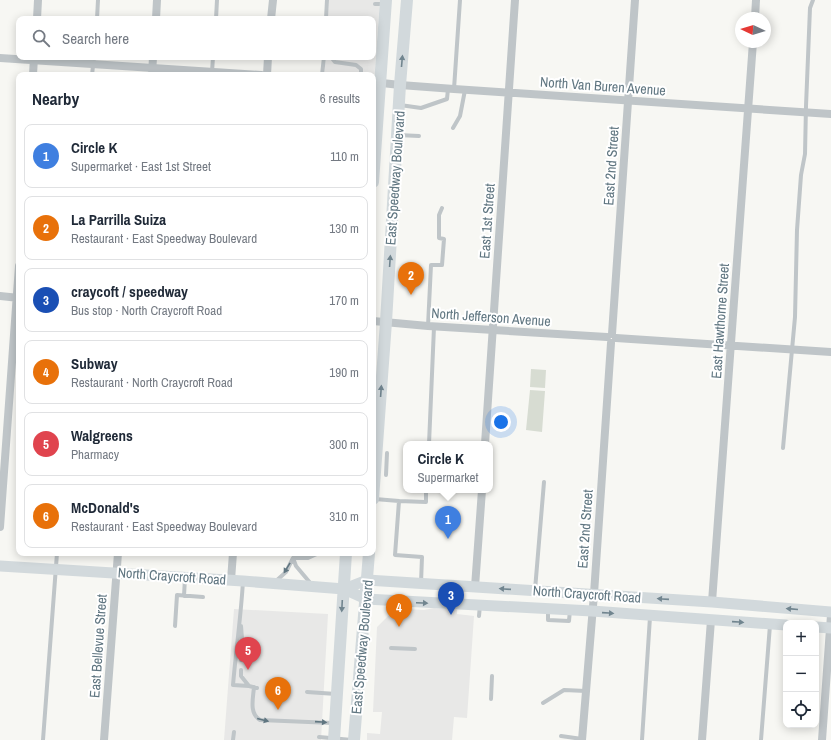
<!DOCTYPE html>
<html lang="en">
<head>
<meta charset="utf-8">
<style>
  body { margin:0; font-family:"Archivo Narrow",sans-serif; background:#f6f6f7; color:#1f2937 }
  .controls { position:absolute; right:12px; bottom:12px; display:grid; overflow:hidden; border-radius:8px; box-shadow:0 2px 10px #0003 }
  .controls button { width:36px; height:36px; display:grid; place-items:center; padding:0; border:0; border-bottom:1px solid #e0e1e3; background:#fff; color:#1f2937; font:20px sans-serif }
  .compass { position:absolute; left:735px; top:12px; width:36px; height:36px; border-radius:50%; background:#fff; box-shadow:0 2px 10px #0003; rotate:274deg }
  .you { position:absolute; left:501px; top:422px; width:14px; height:14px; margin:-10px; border:3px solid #fff; border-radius:50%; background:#1a73e8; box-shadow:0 0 0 6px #1a73e833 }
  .badge { display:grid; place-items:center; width:26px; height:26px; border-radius:50%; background:#ef361c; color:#fff; font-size:13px; font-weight:700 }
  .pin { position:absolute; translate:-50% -33px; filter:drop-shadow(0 1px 2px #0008) }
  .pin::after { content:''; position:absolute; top:21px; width:14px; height:12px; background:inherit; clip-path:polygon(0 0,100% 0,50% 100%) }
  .popup { position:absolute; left:403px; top:441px; width:90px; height:52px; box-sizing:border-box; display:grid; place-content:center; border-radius:8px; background:#fff; filter:drop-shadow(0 1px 3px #0005); font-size:13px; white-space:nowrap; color:#747a83 }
  .popup b { font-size:15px; color:#1f2937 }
  .popup::after { content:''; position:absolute; left:50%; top:100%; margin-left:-8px; border:8px solid transparent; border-top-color:#fff }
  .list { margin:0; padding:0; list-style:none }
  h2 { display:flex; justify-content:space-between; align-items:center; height:52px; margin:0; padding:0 16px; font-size:17px }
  h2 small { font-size:13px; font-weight:400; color:#747a83 }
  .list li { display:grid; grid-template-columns:26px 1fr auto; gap:12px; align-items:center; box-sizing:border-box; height:64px; margin:0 8px 8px; padding:0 8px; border:1px solid #e0e1e3; border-radius:8px }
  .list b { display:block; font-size:15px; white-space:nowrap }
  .list p { margin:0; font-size:13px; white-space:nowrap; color:#747a83 }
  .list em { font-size:13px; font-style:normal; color:#747a83 }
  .icon { flex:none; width:22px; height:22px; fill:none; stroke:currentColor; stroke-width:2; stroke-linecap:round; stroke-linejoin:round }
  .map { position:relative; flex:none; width:831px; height:740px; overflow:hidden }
  .search { position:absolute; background:#fff; box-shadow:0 2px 10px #0003; left:16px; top:16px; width:360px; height:44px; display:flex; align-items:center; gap:10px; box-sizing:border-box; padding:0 14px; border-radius:8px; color:#747a83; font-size:15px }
  .panel { position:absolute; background:#fff; box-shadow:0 2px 10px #0003; left:16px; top:72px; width:360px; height:484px; border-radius:8px }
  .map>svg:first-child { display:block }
  .built { fill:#e8e8e7 }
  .green { fill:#d7dcd2 }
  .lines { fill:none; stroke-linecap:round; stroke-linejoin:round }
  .service { stroke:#bfc5c8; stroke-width:4 }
  .minor { stroke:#bfc5c8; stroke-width:8 }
  .secondary { stroke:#d2d9dc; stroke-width:11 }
  .primary { stroke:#d2d9dc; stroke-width:12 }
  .oneway { fill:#71858f }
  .oneway2 { fill:#607681 }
  .labels { text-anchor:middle; stroke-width:4; stroke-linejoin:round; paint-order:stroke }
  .street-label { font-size:14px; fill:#607681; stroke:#fff }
</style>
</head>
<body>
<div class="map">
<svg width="831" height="740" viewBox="0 0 831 740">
  <rect width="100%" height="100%" fill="#f7f7f3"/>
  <!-- built -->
  <path class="built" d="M329,0h51l-7,96v-21h-49l2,-18h47v-38h-45z
    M434,608l23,2v4l17,2 -7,102 -13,-1 -2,23h-85v-7l13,1 2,-22h-9l4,-85 13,-13 15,1v-6l19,1z
    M234,609l94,5 -7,126h-97z"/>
  <!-- green -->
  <path class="green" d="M531,369l15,1 -1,18 -15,-1z
    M530,390l15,1 -3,41 -16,-2z"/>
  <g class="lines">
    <!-- service -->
    <path class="service" d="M375,4h10
      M97,19l1,-19
      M216,19l1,-19
      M326,19l1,-19
      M331,57l4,5 21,3 5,4v6
      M212,72l1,-15
      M92,75l2,-18
      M322,75l2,-18
      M454,89l6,-89
      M400,105l21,3 26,-9 1,-10
      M453,128l7,-12 5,-26
      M398,135l21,1
      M428,326l3,-61h11l2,-26 -5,-1v-23l3,-7
      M429,444l5,-117
      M783,448l12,-131 2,-87 4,-55 4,-21 1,-48 4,-98 3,-8
      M386,475l1,-22
      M375,499l24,2 -4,54 27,2 -1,26
      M399,501l27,1v-12
      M293,558h15l11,-5
      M243,581c-2,35 -7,69 -10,104l16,1 8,2
      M276,581l10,-9 7,-14 3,8 16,19
      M535,590l9,-108
      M184,596l1,-18
      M548,609v11l21,1 1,-11
      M479,616l1,-11
      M175,626l2,-31 26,2
      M241,626l1,13 -1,21
      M391,648l24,1
      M241,670v6l8,10
      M254,687c-1,12 -5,26 6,33l73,3
      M307,692l29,2
      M491,699l1,-23
      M543,703l21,-13 22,1
      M561,736l21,3
      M319,737l33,3
      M43,740l14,-187
      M233,740l1,-8
      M642,740l8,-123
      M761,740l9,-115"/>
    <!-- minor -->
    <path class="minor" d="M755,18l1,-18
      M37,19l1,-19
      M156,19l1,-19
      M271,19l2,-19
      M0,58l261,17
      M33,75l1,-18
      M152,75l1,-18
      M267,75l1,-18
      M373,82l27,3 54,4 377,25
      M0,296l19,2
      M373,321l55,5 179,11
      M612,334l23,-334
      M616,338l215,14
      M485,444l30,-444
      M0,527l19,-261
      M231,580l2,-27
      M475,587l7,-97
      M712,602l41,-560
      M104,740l14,-187
      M582,740l12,-146 17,-251
      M702,740l9,-120
      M822,740l9,-125"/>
    <!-- secondary -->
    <path class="secondary" d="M0,566l243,15 101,8 22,10 226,12 194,14
      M344,589l23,-9 345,22 119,10
      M816,627l15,1"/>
    <!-- primary -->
    <path class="primary" d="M373,182l13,-182
      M373,499l13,-177 14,-237 7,-85
      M334,740l12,-187
      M354,740l15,-187"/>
  </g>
  <!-- one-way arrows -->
  <defs><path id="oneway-solid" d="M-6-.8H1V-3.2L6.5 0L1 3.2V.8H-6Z"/></defs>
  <g class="oneway">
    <use href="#oneway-solid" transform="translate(402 61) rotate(-85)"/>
    <use href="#oneway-solid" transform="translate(390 261) rotate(-86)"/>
    <use href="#oneway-solid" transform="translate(381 391) rotate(-86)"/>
    <use href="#oneway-solid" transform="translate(505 589) rotate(-176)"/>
    <use href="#oneway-solid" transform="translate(663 599) rotate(-176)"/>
    <use href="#oneway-solid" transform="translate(422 603) rotate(2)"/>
    <use href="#oneway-solid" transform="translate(342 606) rotate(93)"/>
    <use href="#oneway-solid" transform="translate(792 609) rotate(-175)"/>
    <use href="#oneway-solid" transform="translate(608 613) rotate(4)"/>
    <use href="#oneway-solid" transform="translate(738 622) rotate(4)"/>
  </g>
  <g class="oneway2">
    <use href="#oneway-solid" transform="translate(287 568) rotate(121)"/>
    <use href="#oneway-solid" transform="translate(263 720) rotate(14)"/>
    <use href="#oneway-solid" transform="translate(321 722) rotate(4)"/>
  </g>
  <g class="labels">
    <!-- street labels -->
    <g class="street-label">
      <text transform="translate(603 86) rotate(4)" y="5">North Van Buren Avenue</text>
      <text transform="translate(611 166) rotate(-86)" y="5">East 2nd Street</text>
      <text transform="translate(395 178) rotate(-86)" y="5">East Speedway Boulevard</text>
      <text transform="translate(487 221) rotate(-86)" y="5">East 1st Street</text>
      <text transform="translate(491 317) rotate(4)" y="5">North Jefferson Avenue</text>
      <text transform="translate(720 321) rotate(-86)" y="5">East Hawthorne Street</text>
      <text transform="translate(585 529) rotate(-86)" y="5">East 2nd Street</text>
      <text transform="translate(172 576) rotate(4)" y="5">North Craycroft Road</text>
      <text transform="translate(587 594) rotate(4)" y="5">North Craycroft Road</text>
      <text transform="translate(98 646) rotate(-86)" y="5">East Bellevue Street</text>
      <text transform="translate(362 647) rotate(-85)" y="5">East Speedway Boulevard</text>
    </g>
  </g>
</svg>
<div class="controls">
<button>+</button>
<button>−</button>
<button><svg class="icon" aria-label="locate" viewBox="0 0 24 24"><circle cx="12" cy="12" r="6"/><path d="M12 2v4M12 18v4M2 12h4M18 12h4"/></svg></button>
</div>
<svg class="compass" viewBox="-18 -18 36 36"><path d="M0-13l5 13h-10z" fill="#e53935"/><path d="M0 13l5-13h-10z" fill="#747a83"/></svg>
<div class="you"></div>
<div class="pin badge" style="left:448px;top:539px;background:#3f7fe0">1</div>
<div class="popup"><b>Circle K</b>Supermarket</div>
<div class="pin badge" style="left:411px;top:295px;background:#e8710a">2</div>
<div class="pin badge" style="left:451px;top:615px;background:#1a4fb4">3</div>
<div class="pin badge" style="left:399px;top:627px;background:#e8710a">4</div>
<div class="pin badge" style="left:248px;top:670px;background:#e0444e">5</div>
<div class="pin badge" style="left:278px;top:710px;background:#e8710a">6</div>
<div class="search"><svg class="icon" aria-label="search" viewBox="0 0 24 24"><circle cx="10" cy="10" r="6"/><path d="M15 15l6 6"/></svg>Search here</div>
<section class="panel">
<h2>Nearby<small>6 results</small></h2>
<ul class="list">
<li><span class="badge" style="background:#3f7fe0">1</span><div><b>Circle K</b><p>Supermarket · East 1st Street</p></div><em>110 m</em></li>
<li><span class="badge" style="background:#e8710a">2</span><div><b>La Parrilla Suiza</b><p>Restaurant · East Speedway Boulevard</p></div><em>130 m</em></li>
<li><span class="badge" style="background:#1a4fb4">3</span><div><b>craycoft / speedway</b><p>Bus stop · North Craycroft Road</p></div><em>170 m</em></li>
<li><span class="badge" style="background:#e8710a">4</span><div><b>Subway</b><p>Restaurant · North Craycroft Road</p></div><em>190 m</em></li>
<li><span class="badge" style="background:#e0444e">5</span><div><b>Walgreens</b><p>Pharmacy</p></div><em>300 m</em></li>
<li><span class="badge" style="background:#e8710a">6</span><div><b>McDonald's</b><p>Restaurant · East Speedway Boulevard</p></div><em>310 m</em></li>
</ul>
</section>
</div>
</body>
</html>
